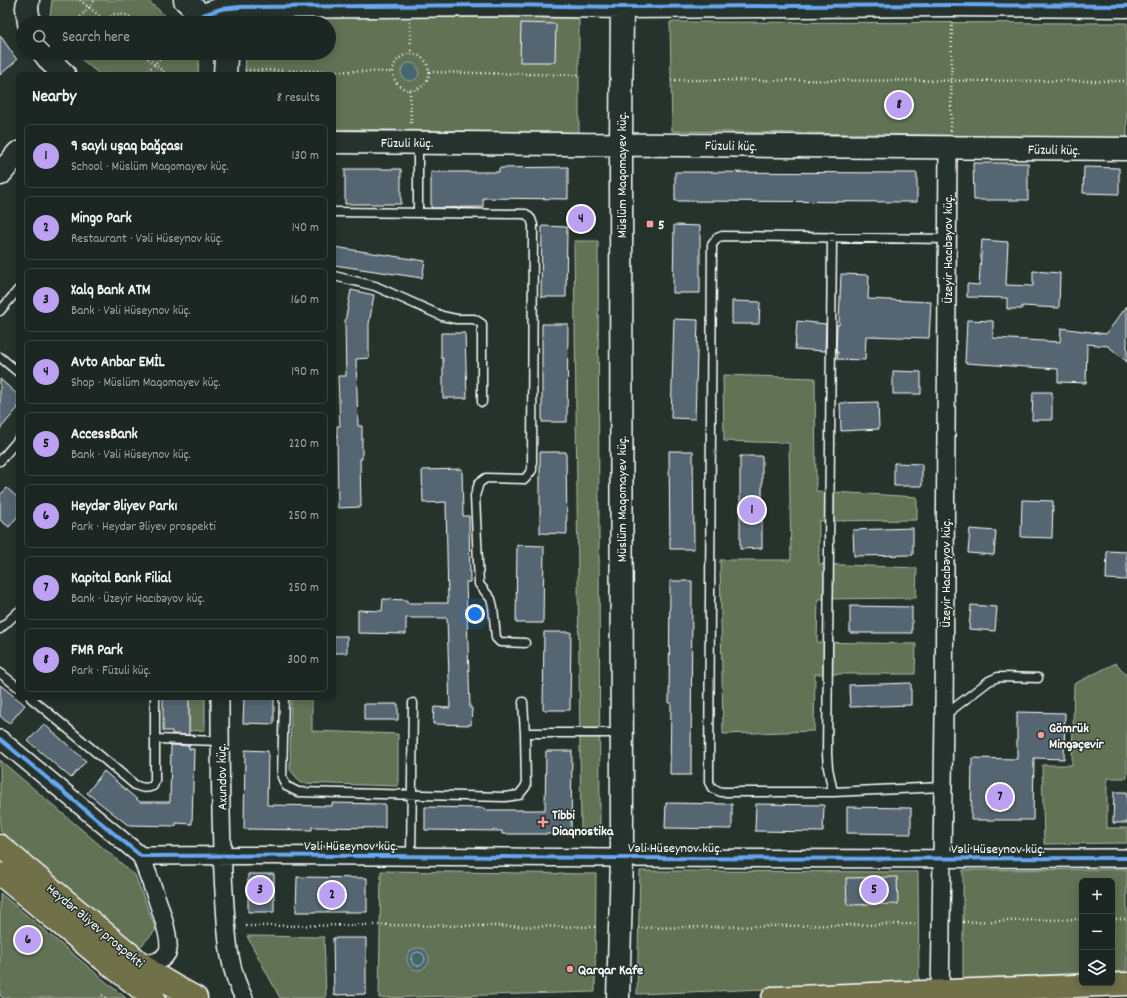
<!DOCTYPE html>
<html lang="en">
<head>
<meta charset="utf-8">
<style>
  body { margin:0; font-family:Dekko,sans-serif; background:#252e2a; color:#f1f3f6 }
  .controls { position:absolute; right:12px; bottom:12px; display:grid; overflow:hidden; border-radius:6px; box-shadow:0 2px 10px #0003 }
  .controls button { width:36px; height:36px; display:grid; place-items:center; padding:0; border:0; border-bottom:1px solid #3a4340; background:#1c2622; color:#f1f3f6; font:20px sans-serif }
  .you { position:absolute; left:475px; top:614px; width:14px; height:14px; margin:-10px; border:3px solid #fff; border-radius:50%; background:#1a73e8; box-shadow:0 0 0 6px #1a73e833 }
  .badge { display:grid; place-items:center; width:26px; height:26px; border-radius:50%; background:#bca0f2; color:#111; font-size:13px; font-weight:700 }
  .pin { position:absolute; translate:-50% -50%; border:2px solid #fff; box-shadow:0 1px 4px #0006 }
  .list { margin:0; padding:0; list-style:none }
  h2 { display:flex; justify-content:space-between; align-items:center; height:52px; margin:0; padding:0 16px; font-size:17px }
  h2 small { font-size:13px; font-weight:400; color:#a0a5a5 }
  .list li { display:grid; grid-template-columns:26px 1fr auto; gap:12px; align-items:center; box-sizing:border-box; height:64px; margin:0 8px 8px; padding:0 8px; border:1px solid #3a4340; border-radius:6px }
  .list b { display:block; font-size:15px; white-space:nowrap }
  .list p { margin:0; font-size:13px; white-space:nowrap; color:#a0a5a5 }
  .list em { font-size:13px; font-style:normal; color:#a0a5a5 }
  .icon { flex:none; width:22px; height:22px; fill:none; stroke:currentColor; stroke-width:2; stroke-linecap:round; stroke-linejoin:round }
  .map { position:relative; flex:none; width:1127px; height:998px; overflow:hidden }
  .search { position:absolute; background:#1c2622; box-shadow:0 2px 10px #0003; left:16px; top:16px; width:320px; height:44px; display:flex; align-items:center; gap:10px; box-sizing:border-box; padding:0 14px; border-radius:22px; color:#a0a5a5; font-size:15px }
  .panel { position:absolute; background:#1c2622; box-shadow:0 2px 10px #0003; left:16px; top:72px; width:320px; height:628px; border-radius:6px }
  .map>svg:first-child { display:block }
  .green { fill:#627254; stroke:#b0b8aa }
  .water { fill:#44666b; stroke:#8fa3a6 }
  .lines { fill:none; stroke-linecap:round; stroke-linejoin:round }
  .shore { stroke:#b4c2c4; stroke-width:1 }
  .building { fill:#546672; stroke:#fff }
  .lane-casing { stroke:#fff; stroke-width:11 }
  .street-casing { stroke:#fff; stroke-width:20 }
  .secondary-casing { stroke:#fff; stroke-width:25 }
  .primary-casing { stroke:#fff; stroke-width:25 }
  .path { stroke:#fff; stroke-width:2.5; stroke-dasharray:1 3; stroke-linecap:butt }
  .lane { stroke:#26332d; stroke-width:8 }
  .street { stroke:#26332d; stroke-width:17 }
  .secondary { stroke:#26332d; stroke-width:22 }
  .primary { stroke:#70704a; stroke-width:22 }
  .cycleway-casing { stroke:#26332d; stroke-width:6 }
  .cycleway { stroke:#66a8f1; stroke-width:4 }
  .poi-dot { fill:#ff9aa2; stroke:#26332d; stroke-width:1.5 }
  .labels { text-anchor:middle; stroke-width:3; stroke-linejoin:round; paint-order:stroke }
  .street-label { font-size:14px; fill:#fff; stroke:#26332d }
  .poi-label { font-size:14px; font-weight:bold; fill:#fff; stroke:#26332d; text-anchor:start }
</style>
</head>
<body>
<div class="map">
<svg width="1127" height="998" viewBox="0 0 1127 998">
  <rect width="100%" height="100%" fill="#26332d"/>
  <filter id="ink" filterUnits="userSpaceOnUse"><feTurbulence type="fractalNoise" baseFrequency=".025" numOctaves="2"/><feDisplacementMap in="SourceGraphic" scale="8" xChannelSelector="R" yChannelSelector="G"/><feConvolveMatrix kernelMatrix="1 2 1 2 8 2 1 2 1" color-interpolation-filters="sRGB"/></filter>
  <g filter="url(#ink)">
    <!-- green -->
    <path class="green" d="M52,0h95l27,23h-122l-2,-7z
      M237,16l342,2v115l-245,-4v-55h-89l1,-21h83v-30h-92z
      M670,22l457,1v115l-455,-7z
      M74,53h123l2,8 -1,13h-99z
      M574,241h24l2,592h-19z
      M723,375l92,3 1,113 101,6v23l-98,1v43l98,4 -1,30 -98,1 -1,43 99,2 -1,30h-100l-1,57 -91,3 -3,-174h71l-2,-117 -65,-2z
      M1116,663l11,13v102h-20v50h20v15l-83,1 -2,-79h30l2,-81z
      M189,698h16v32l-16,1z
      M291,698h21v33l86,3v52l-97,-3 -11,-13z
      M0,760l135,115 21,55 -17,18 -139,-117z
      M1127,869v102l-15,1v-91h-30v92l-119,6v-109z
      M381,871l215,3 -1,118 -216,6z
      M640,871l278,1 1,111 -282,11z
      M0,893l111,93 15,12h-123l-3,-2z
      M247,936l77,1 2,61h-46z"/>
    <!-- water -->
    <path class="water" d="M401 72a9 9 0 1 1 18 0a9 9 0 1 1-18 0Z
      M407 959a11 11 0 1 1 22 0a11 11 0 1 1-22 0Z"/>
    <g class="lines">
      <!-- shore -->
      <path class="shore" d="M411 959a7 7 0 1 1 14 0a7 7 0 1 1-14 0Z"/>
    </g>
    <!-- building -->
    <path class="building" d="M521,23l35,1 -1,38h-35z
      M0,35l17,25 -17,15z
      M973,163h55v37h-54z
      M568,167v32l-85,-1v9l-52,1v-36h68v-4z
      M1084,167l35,1v26l-36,-1z
      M345,169h56v35h-56z
      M675,172l242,1v29l-242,-1z
      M572,211h17v16h-17z
      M674,225l26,1v67h-27z
      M542,226l25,1 -1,70h-25z
      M982,240l26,2 -2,43 27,1v-15l27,2 -1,35 -37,-2v3h-15v-11l-40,-1v-13l12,1z
      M334,247l91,14 -3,17 -88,-13z
      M841,274l28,1 -1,24 63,3 -2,36 -63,-2 -1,24 -28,-1 1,-7h-2l1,-27h2v-4z
      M351,290l23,5 -5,29v34l-13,1 2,67h4v33h-2l1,48 -23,1 -1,-82h3l-2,-50h8l-1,-54z
      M732,301l28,1 -1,22h-27z
      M1127,306v56l-19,-16 -21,-2 -1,39 -28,-1v-13l-93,-6 2,-43 26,1v17l67,4 1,-14 45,6z
      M674,319l24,1 -3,99 -24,-1z
      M797,321l29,3 -1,27 -30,-2z
      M542,324h26l-1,98h-25z
      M441,333h24l2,65h-24v-40h-2z
      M893,371l28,1v22h-28z
      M0,379l18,16v13l-18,21z
      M1033,392h19v28h-20z
      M878,402l1,27 -38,2 -1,-28z
      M669,451h24l1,98h-24z
      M540,452h26l1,82 -27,-1z
      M740,456h22v92l-22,1z
      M894,463l28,1v22h-28z
      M462,469l1,47h6l1,66h-4l4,126h2l-1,17 -38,-1 1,-17 16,1 -3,-90h-41v16l-48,-1v-23l24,1 1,-12 24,1v3h41l-2,-101 -23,1 -1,-33z
      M7,488l11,10v18l-9,11 -9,-7v-25z
      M1022,500l31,1 -1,37 -31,-1z
      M913,528v27l-59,1 -1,-26z
      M970,529l26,2 -2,24 -26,-2z
      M517,545l27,1 -1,77h-27z
      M1107,551l20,1v28l-21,-1z
      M670,581h22l-1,194h-21l1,-72h-2z
      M971,605l26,2 -2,24 -26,-2z
      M850,606l62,1v26h-62z
      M544,632h27l-1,78h-27z
      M334,636h13v17h-13z
      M911,683v22l-61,2 -1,-22z
      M0,685l25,20 -16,19 -9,-8z
      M163,698h26v37l-17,-1v-3h-9z
      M244,698h30v26l-31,-1z
      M364,704h34v16h-34z
      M1017,712l48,1 -1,46 -30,-1 -1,62h-62l1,-62 45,1z
      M44,724l42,37 -15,17 -43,-37z
      M171,745l18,1v3h5l-2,75 -16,-1v3l-48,-1 -41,-32 17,-22 36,31h30z
      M245,750l23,1 -1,54 65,1v-3l53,1v24l-73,-1v3l-68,-1z
      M546,751h26l-1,83h-69v-3l-77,-1v-23l59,1v2h61z
      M1114,792h13v31h-14z
      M666,803l66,1v25l-67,-1z
      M756,804l68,1 -1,27 -68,-1z
      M847,807l64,1v26l-64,-1z
      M248,874h26v38h-26z
      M297,877l70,1v34h-71z
      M897,877l1,27 -51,1 -1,-27z
      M333,938h33v56l-32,1z"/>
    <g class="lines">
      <defs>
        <path id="lane" d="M334,212l192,2 5,5 2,6 -1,245 -7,9 -39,-1 -7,5 -4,13 4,88 12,15 2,8 3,31 4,4 25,1
          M418,213v-69
          M832,237l-5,517 1,14 5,24
          M334,276l41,10 67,30 14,3h18l8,5v78
          M0,311l18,-21
          M0,357l18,15
          M0,461l18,-21
          M0,629l18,-17
          M0,673l18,14
          M31,698l104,87c7,3 11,4 18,1l2,-5v-83
          M284,698l-2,79 4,9 12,6 207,5 14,-2 7,-9 -1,-53 -2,-31
          M945,715l44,-34 9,-4 40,1
          M525,733h96
          M155,739l65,2
          M943,787l-110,5h-112l-9,-4 -3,-6 3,-537 5,-7 5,-2 226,3
          M411,856l2,-153"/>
        <path id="street" d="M220,698c0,65 0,129 4,194 3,36 2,73 20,106
          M0,739l141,117c160,-2 320,1 481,2 168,1 337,1 505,0
          M141,963c11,0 20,0 26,-10 8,-13 -20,-80 -26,-97
          M940,998l4,-282 4,-568"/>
        <path id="secondary" d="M28,0l-1,8 2,15
          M185,0l25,23
          M203,15l18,-6 19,-2 258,-2 124,2 328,-2 177,1
          M44,53l7,9 13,12
          M225,53l1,5 -1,16
          M334,142l793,7
          M0,174l18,-21
          M618,998l4,-140 -1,-714 1,-144"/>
        <path id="primary" d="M0,846l154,128 22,13 20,11
          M0,874l104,86 41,32 9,6
          M773,998l354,-14"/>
      </defs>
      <!-- lane casing -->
      <use href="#lane" class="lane-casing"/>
      <!-- street casing -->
      <use href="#street" class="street-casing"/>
      <!-- secondary casing -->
      <use href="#secondary" class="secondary-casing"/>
      <!-- primary casing -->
      <use href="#primary" class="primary-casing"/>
      <!-- path -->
      <path class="path" d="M80,0l27,22
        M410,22l1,32
        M75,23l20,-23
        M106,23l7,-9 15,1 10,8
        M116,53l3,2h16l2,-2
        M142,53l24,21
        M393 72a18 18 0 1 1 36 0a18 18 0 1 1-36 0Z
        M245,70l147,2
        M429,72l150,3
        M145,74l20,-21
        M671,80l456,1
        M410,90l1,36
        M951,131l1,-109
        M1112,919h15
        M963,922l119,-3
        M246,926l134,-1 216,2
        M638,928l280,-4
        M102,995l4,3"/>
      <!-- lane -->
      <use href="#lane" class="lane"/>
      <!-- street -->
      <use href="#street" class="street"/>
      <!-- secondary -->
      <use href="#secondary" class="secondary"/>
      <!-- primary -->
      <use href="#primary" class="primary"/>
      <defs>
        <path id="cycleway" d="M203,15l18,-6 19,-2 258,-2 124,2 328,-2 177,1
          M0,739l141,117c160,-2 320,1 481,2 168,1 337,1 505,0"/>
      </defs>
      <!-- cycleway casing -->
      <use href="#cycleway" class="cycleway-casing"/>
      <!-- cycleway -->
      <use href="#cycleway" class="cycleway"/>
    </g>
  </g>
  <!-- markers -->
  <g class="poi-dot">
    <rect x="646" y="220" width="8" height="8" rx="2"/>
    <circle cx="1041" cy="735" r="4"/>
    <path d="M541 816h4v4h4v4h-4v4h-4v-4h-4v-4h4z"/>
    <circle cx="570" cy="969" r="4"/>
  </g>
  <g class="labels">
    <!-- street labels -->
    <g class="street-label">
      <text x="407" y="147">Füzuli küç.</text>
      <text transform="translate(731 145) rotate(1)" y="5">Füzuli küç.</text>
      <text transform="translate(1054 149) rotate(1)" y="5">Füzuli küç.</text>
      <text transform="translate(621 175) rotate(-90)" y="5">Müslüm Maqomayev küç.</text>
      <text transform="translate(947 249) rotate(-90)" y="5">Üzeyir Hacıbəyov küç.</text>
      <text transform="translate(621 499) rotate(-90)" y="5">Müslüm Maqomayev küç.</text>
      <text transform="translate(945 573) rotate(-90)" y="5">Üzeyir Hacıbəyov küç.</text>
      <text transform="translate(221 777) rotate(-91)" y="5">Axundov küç.</text>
      <text x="351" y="850">Vəli Hüseynov küç.</text>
      <text x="675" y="852">Vəli Hüseynov küç.</text>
      <text x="998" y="853">Vəli Hüseynov küç.</text>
      <text transform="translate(96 925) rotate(40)" y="5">Heydər Əliyev prospekti</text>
    </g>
    <!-- poi labels -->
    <g class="poi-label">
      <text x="658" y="229">5</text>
      <text x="1049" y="732">Gömrük<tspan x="1049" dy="16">Mingəçevir</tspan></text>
      <text x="552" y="819">Tibbi<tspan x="552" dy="16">Diaqnostika</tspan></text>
      <text x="578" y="974">Qarqar Kafe</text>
    </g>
  </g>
</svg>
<div class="controls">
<button>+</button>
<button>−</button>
<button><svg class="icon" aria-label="layers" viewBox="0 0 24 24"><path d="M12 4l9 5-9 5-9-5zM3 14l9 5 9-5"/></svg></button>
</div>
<div class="you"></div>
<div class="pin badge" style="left:752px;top:510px">1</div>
<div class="pin badge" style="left:332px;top:895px">2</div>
<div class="pin badge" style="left:260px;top:890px">3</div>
<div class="pin badge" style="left:581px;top:219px">4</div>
<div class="pin badge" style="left:874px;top:890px">5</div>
<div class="pin badge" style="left:28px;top:940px">6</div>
<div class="pin badge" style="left:1000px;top:797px">7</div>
<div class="pin badge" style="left:899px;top:105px">8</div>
<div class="search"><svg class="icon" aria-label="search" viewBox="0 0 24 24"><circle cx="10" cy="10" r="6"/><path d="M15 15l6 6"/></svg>Search here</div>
<section class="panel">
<h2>Nearby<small>8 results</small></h2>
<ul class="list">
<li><span class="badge">1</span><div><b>9 saylı uşaq bağçası</b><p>School · Müslüm Maqomayev küç.</p></div><em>130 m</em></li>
<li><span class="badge">2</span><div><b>Mingo Park</b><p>Restaurant · Vəli Hüseynov küç.</p></div><em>140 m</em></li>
<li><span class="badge">3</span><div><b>Xalq Bank ATM</b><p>Bank · Vəli Hüseynov küç.</p></div><em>160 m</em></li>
<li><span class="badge">4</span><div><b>Avto Anbar EMİL</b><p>Shop · Müslüm Maqomayev küç.</p></div><em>190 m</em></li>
<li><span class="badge">5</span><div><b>AccessBank</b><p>Bank · Vəli Hüseynov küç.</p></div><em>220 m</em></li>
<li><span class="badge">6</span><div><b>Heydər Əliyev Parkı</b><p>Park · Heydər Əliyev prospekti</p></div><em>250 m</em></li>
<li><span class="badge">7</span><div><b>Kapital Bank Filial</b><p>Bank · Üzeyir Hacıbəyov küç.</p></div><em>250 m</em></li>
<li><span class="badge">8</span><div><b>FMR Park</b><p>Park · Füzuli küç.</p></div><em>300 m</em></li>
</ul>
</section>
</div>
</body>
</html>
